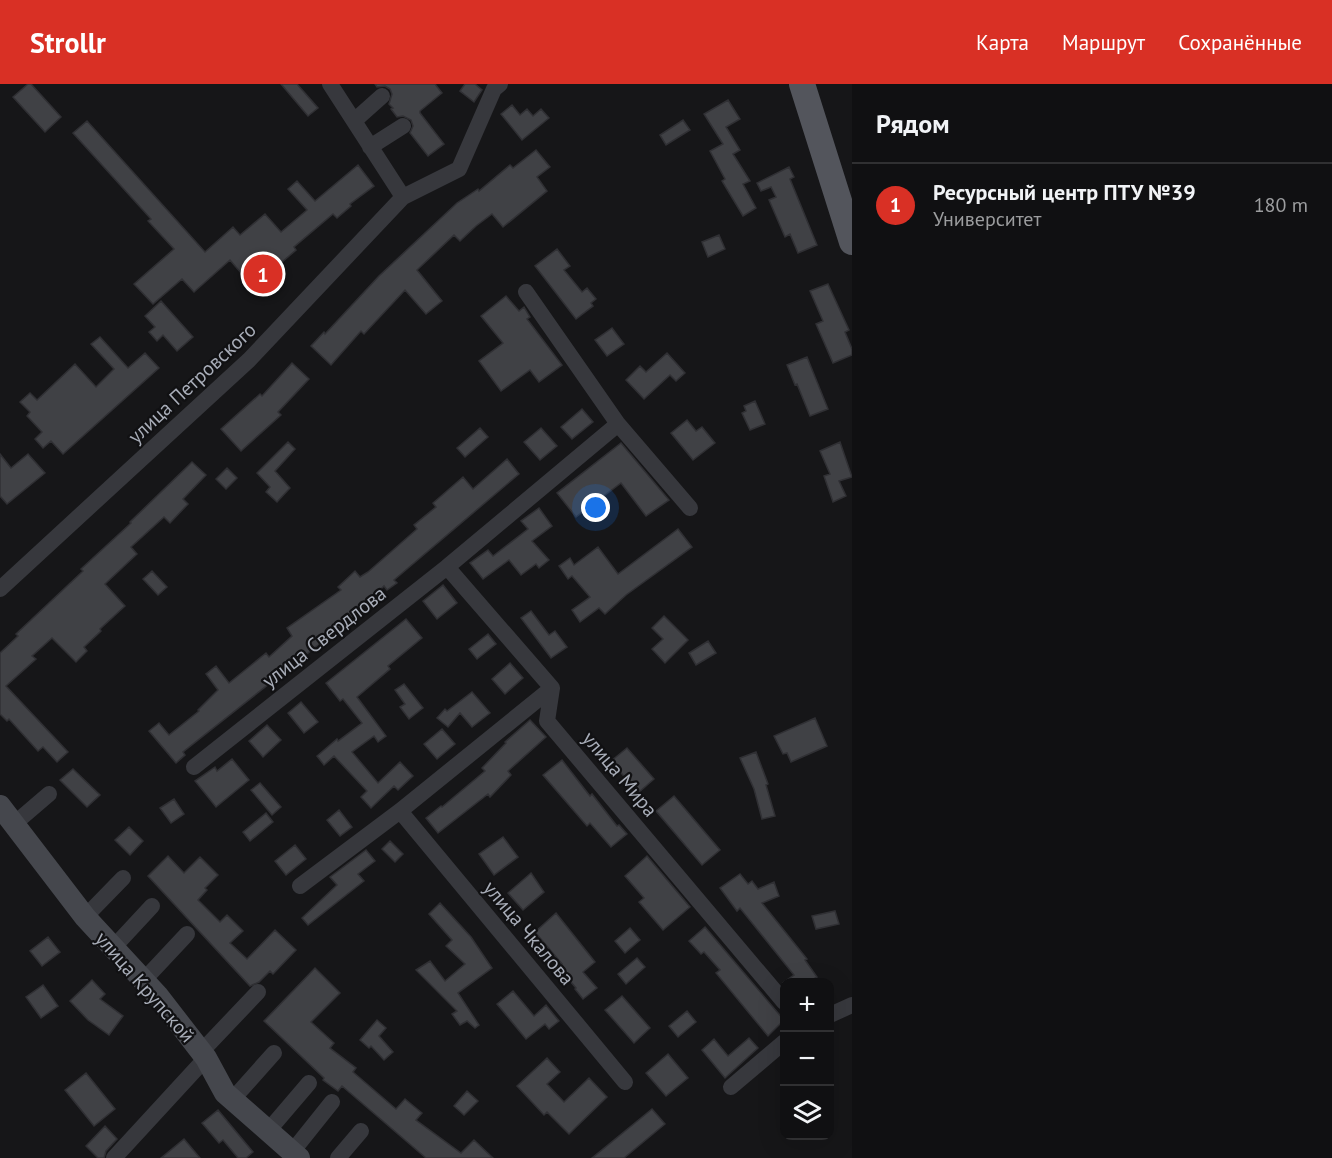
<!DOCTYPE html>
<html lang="ru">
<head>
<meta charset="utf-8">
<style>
  body { margin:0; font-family:"PT Sans",sans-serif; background:#1e1e20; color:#f1f3f6 }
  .controls { position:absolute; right:18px; bottom:18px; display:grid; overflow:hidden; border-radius:12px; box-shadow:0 6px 24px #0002 }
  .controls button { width:54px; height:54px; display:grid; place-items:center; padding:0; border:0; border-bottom:2px solid #303032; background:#101012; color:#f1f3f6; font:30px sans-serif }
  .you { position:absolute; left:596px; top:424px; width:21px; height:21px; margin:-15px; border:4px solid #fff; border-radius:50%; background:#1a73e8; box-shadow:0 0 0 9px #1a73e833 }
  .badge { display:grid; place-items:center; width:39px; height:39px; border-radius:50%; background:#d93025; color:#fff; font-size:20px; font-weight:700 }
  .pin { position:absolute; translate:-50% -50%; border:3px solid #fff; box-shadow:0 2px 6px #0006 }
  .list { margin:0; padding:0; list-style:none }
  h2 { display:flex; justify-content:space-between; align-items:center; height:78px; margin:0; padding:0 24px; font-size:26px }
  h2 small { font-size:20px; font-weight:400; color:#9c9d9f }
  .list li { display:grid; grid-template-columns:39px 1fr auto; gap:18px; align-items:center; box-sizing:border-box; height:84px; padding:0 24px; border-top:2px solid #303032 }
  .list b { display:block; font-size:22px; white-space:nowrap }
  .list p { margin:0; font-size:20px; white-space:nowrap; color:#9c9d9f }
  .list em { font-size:20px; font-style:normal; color:#9c9d9f }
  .icon { flex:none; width:33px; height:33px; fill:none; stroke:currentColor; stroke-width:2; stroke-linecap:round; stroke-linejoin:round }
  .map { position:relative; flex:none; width:852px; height:1074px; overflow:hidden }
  header { display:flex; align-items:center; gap:36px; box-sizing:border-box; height:84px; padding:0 30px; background:#d93025; color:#fff }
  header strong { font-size:28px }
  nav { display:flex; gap:33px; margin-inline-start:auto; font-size:21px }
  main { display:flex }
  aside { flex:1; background:#101012 }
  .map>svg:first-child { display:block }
  .building { fill:#404145; stroke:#303034; stroke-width:1.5 }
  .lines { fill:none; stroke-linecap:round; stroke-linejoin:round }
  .minor { stroke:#37383d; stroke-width:16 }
  .secondary { stroke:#45474d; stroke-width:22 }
  .primary { stroke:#53555c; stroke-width:26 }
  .labels { text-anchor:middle; stroke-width:4.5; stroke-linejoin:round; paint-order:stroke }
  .street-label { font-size:20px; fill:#a8adb8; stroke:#111113 }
</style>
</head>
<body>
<header>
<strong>Strollr</strong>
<nav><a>Карта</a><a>Маршрут</a><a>Сохранённые</a></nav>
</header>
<main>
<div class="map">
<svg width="852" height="1074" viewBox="0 0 852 1074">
  <rect width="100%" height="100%" fill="#161618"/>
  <!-- building -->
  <path class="building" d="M28,0h3l30,33 -16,15 -32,-35z
    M281,0h16l21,24 -10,8z
    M375,0h60l7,9 -22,18v2l24,31 -16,12 -18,-23 3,-7 -2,-6 -8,-4 -6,1 -6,-8 2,-1 -4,-4 3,-10 -2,-5 -5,-3 -8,1z
    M465,0h10l7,6 -8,12 -14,-11z
    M728,16l12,19 -14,8 14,23 -7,4 17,27 -7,3 13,24 -13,8 -21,-35 3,-2 -15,-28 13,-7 -19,-30z
    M512,21l8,10 7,-6 6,7 8,-7 8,9 -27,22 -21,-26z
    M683,36l7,10 -24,15 -6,-10z
    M87,37l118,131 28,-25 7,8 25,-21 16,18 26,-22 -19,-21 9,-8 18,20 43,-36 16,21 -24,18 1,2 -14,12 -4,-4 -39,33 2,3 -43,37 -23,-27 -36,32 -12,-13 -29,25 -19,-20 40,-35 -26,-28 3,-2 -78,-86z
    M536,66l14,17 -13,10 10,14 -44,36 -11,-13 -16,12 -16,15 -6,-6 -37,35 25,31 -16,13 -21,-24 -41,44 -3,-3 -30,34 -20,-19 13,-14 1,2 54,-58 78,-73 21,-14 1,2 31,-26 3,3z
    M789,83l5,10 -4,2 27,66 -19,8 -8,-19 -5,3 -16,-37 7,-3 -5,-10 -10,4 -4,-8z
    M719,151l6,14 -17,8 -6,-15z
    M557,165l13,17 -6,4 18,22 5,-4 9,11 -5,4 2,3 -17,13 -41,-53z
    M828,200l21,46 -4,2 7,17v6l-19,8 -17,-39 7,-3 -13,-30z
    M506,212l13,15 5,-4 6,10 -3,2 35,46 -23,17 -9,-12 -29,21 -22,-30 24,-18 -22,-27z
    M161,217l32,36 -16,14 -14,-16 -6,6 -8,-9 6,-5 -10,-11z
    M612,244l12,16 -17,12 -12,-16z
    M100,253l28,31 17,-15 14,15 -96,86 -12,-13 -8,7 -8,-9 7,-7 -15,-16 3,-4 -10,-10 10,-9 7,7 38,-36 21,23 18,-18 -23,-25z
    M667,269l18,20 -9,8 -6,-6 -26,24 -18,-19 14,-14 6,6z
    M807,273l21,52 -18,7 -13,-32 -2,1 -8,-20z
    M292,279l17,16 -31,33 3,3 -40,36 -20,-22 39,-35 2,2z
    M755,317l10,23 -15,6 -8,-17 4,-2 -2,-5z
    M582,325l11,13 -21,17 -11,-12z
    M687,336l9,11 6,-4 13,16 -22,17 -22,-27z
    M480,344l8,9 -23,20 -8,-9z
    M541,344l16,18 -17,14 -16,-18z
    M288,358l7,7 -20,22 15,17 -13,14 -11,-10 4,-5 -13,-14z
    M840,358l12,35 -13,4 7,15 -13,6 -9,-26 6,-2 -10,-23z
    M621,359l48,57 -23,16 -25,-33 -45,34 -19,-24z
    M0,370l11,14 17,-14 17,19 -38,31 -7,-8z
    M507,375l12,15 -125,106 3,3 -10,7 -3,-4 -38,37 -163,129 2,3 -9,8 -27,-32 10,-8 10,12 30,-24 -1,-1 20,-20 -12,-16 10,-8 13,17 37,-30 3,4 23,-21 -5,-8 54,-38 -3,-3 17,-16 5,6 8,-5 49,-43 -3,-4 22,-18 -3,-4 30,-26 10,12z
    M192,378l14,13 -23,24 5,5 -18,19 -6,-6 -33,30 6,7 -32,30 20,22 -25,23 1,2 -17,16 3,4 -11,11 -24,-24 -20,18 4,3 -30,27 62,66 -11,10 -14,-15 -5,4 -29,-32 -2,2 -7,-7v-61l18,-17 -2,-2 67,-63 -2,-2 50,-46 -1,-1z
    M227,384l10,10 -11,11 -10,-10z
    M539,424l13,18 -20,15 17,19 -10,8 -3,-4 -15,11 -12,-15 -26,19 -13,-16 18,-13 5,6 35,-27 -7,-8z
    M678,445l14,18 -66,48 -21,19 -6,-6 -19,14 -8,-12 18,-13 -18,-21 -4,3 -9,-13 11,-8 4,7 24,-18 20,27z
    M152,487l15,16 -9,8 -15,-16z
    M443,501l14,18 -20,16 -14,-18z
    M531,527l18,24 6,-4 12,16 -16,11 -30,-40z
    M664,532l24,24 -23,23 -13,-14 11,-10 -11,-11z
    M406,535l16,19 -34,28 2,3 -33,28 29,39 -8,6 -4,-6 -22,16 26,31 22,-21 13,14 -15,14 -4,-4 -23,22 -10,-11 6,-6 -33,-35 -10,9 -7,-9 20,-17 1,2 24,-18 -19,-24 -3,2 -14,-18z
    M488,550l8,10 -19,15 -8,-10z
    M708,557l8,12 -20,12 -7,-12z
    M510,579l13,15 -18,16 -13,-15z
    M404,600l19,24 -14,11 -9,-12 5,-3 -10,-14z
    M472,608l18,21 -18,14 -12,-14 -12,14 -11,-9 8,-9 2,2z
    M301,618l17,20 -14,11 -16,-20z
    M815,634l12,28 -36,16 -4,-9 -4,1 -9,-18z
    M530,636l16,17 -38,34 3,4 -21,22 -2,-3 -50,39 -12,-15 15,-12 1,1 43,-36 -3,-3 24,-25 -1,-1z
    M267,641l14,15 -18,17 -14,-16z
    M442,645l13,15 -18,15 -13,-15z
    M627,664l27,31 -16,14 -27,-32z
    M756,668l12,32 -2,1 9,31 -13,3 -8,-30 -14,-31z
    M232,675l17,21 -33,27 -21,-26 20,-14 2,4z
    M562,676l28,36 2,-2 25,32 2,-1 8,9 -16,13 -21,-24 -3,3 -44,-51z
    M73,685l27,26 -13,12 -27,-27z
    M260,699l21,24 -9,8 -21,-25z
    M674,712l46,54 -18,15 -46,-54z
    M174,715l10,15 -13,9 -11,-15z
    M339,726l13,17 -12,9 -13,-16z
    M266,729l7,9 -23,19 -7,-9z
    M129,743l14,14 -13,14 -15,-15z
    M503,753l15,20 -24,18 -15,-21z
    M390,757l13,13 -8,8 -13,-13z
    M295,761l11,14 -20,16 -11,-14z
    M366,766l9,11 -17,13 6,7 -56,44 -6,-7 35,-33 -7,-8z
    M168,772l16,17 16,-16 18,18 -13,13 2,2 -9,10 22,22 7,-7 16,16 -13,12 17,16 28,-29 21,20 -23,24 -3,-3 -11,11 -9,4 -102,-110z
    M647,772l43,51 -27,23 -24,-28 5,-4 -19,-22z
    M531,789l13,19 -21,18 -15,-17z
    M740,790l8,10 4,-3 6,8 16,-7 5,14 -17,7 45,56 -2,1 12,17 -8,5h-25l10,-7 -54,-67 -3,3 -17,-23z
    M440,819l31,34 21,31 -34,25 21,32 -4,3 -8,-7 -7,4 -8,-11 5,-3 -41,-41 14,-9 15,20 20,-17 -19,-18 6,-6 -23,-26z
    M835,827l4,13 -23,5 -4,-13z
    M556,829l39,49 -12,10 14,16 -14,11 -8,-10 1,-1 -18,-21 4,-3 -27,-32z
    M705,843l79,93 -16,16 -52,-63 4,-3 -16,-18 -3,2 -12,-13z
    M630,844l10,12 -15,13 -10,-12z
    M48,853l12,15 -18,14 -12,-15z
    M637,874l8,9 -19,17 -8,-10z
    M315,884l25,25 -29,29 23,21 -4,5 26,20 -3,4 43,37 9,-10 17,14 -6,7 45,33 13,-13 19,18h-67l-84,-72 -4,5 -15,-11 1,-2 -60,-57z
    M92,896l13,14 -5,5 23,17 -14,19 -21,-15 -18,-19z
    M43,901l15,21 -17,12 -15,-21z
    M513,907l21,25 12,-11 13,16 -10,8 -4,-5 -19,15 -29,-35z
    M622,912l28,32 -16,15 -29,-33z
    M687,927l9,11 -18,15 -9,-11z
    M377,936l9,8 -7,8 14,16 -9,8 -13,-14 -2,2 -9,-8z
    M749,954l9,10 -33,30 -23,-28 12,-11 14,17z
    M668,970l20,24 -22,18 -20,-23z
    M547,974l13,14 -13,12 17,18 25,-24 18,19 -38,37 -22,-22 -3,3 -27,-29z
    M86,989l29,36 -21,17 -29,-36z
    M467,1007l11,10 -14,14 -10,-9z
    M652,1025l13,15 -41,34h-32z
    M218,1026l35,42 -7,6h-8l-15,-18 -4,3 -17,-20z
    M105,1042l12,13 -11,12 -2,7h-6l-12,-12z
    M184,1055l16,19h-39z"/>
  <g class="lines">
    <!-- minor -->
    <path class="minor" d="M330,0l73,113
      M354,37l28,-25
      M370,63l33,-21
      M526,208l92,132 72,84
      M447,483l105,121 -5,33 237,281
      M0,505l249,-229 154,-163 56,-28 35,-80 6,-5
      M194,683l253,-200 171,-143
      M400,727l225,271
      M14,740l35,-30
      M300,802l100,-75 152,-123
      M85,833l38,-39
      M113,864l39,-42
      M143,897l44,-47
      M830,931l22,-10
      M201,968l57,-60
      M731,1003l53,-45
      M232,1016l42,-47
      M268,1047l41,-48
      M292,1068l40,-50
      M114,1074l92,-100
      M338,1074l23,-27"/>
    <!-- secondary -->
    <path class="secondary" d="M0,722l85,111 73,79 48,62 19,35 74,65"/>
    <!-- primary -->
    <path class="primary" d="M802,0l50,158"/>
  </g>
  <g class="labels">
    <!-- street labels -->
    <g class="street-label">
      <text transform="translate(192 299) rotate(-43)" y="7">улица Петровского</text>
      <text transform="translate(324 553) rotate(-38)" y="7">улица Свердлова</text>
      <text transform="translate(620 690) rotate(50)" y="7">улица Мира</text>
      <text transform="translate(529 849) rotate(50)" y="7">улица Чкалова</text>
      <text transform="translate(145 903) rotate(49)" y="7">улица Крупской</text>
    </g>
  </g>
</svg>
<div class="controls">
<button>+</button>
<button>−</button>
<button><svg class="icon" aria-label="layers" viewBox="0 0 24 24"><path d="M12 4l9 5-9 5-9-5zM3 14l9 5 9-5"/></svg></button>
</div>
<div class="you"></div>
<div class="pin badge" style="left:263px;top:190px">1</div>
</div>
<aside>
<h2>Рядом<small></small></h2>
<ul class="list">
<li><span class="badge">1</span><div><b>Ресурсный центр ПТУ №39</b><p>Университет</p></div><em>180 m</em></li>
</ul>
</aside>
</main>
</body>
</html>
